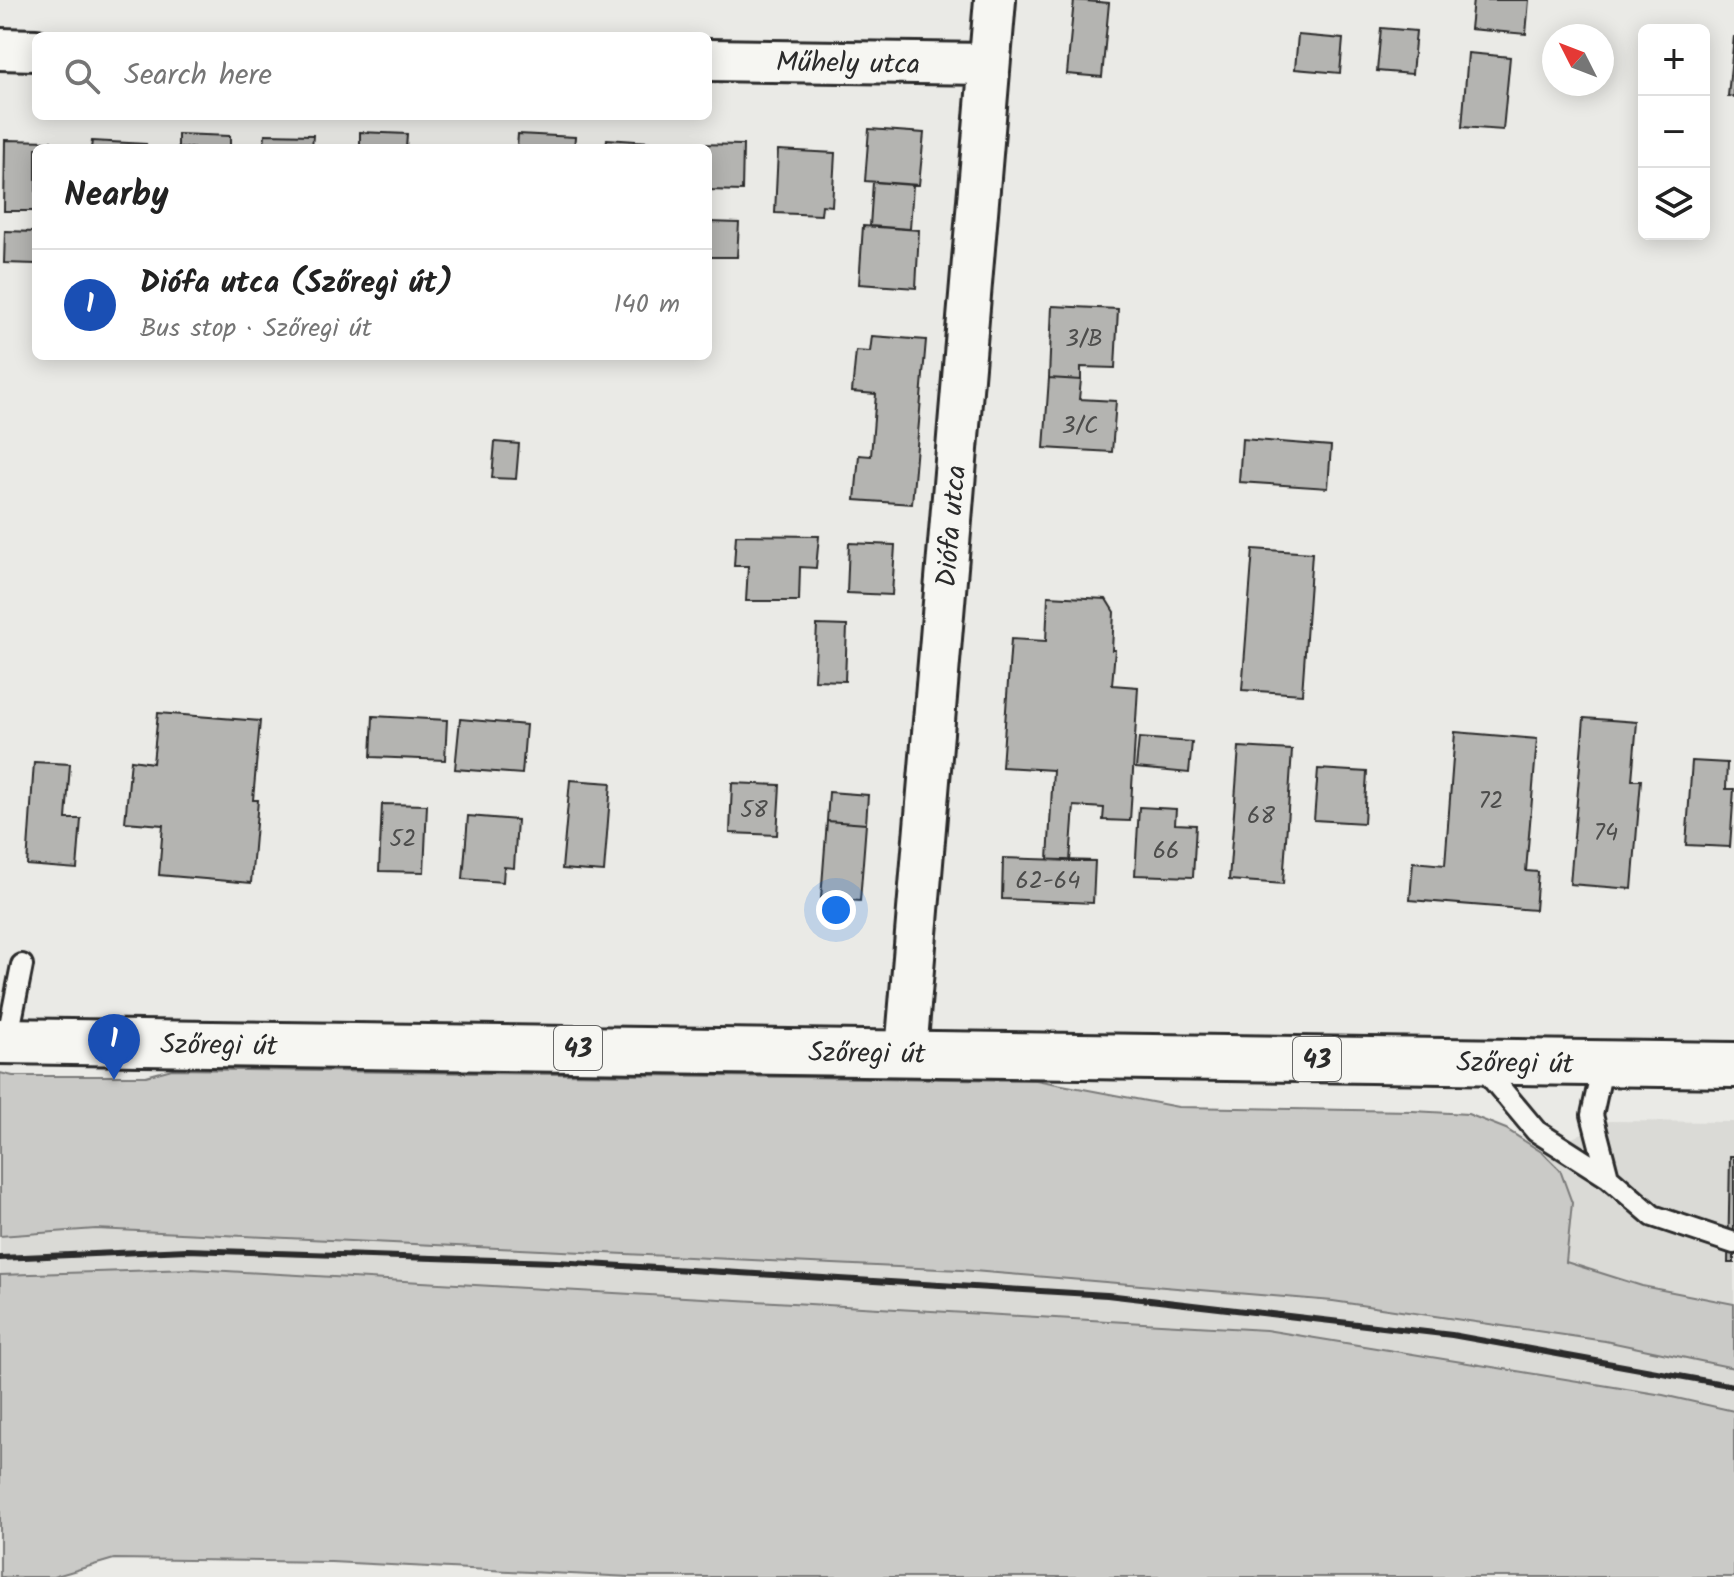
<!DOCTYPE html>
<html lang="en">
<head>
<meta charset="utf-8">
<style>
  body { margin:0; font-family:Kalam,sans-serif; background:#f2f2f2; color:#222 }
  .controls { position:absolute; right:24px; top:24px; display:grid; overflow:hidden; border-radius:12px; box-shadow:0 4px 20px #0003 }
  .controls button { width:72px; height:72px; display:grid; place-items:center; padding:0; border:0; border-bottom:2px solid #e0e0e0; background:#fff; color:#222; font:40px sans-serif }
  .compass { position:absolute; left:1542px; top:24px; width:72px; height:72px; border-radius:50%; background:#fff; box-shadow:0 4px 20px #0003; rotate:312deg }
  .you { position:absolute; left:836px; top:910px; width:28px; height:28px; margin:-20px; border:6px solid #fff; border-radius:50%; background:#1a73e8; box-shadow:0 0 0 12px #1a73e833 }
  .badge { display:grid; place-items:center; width:52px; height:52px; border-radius:50%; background:#c8321e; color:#fff; font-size:26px; font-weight:700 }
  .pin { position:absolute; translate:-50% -66px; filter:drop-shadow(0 2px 4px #0008) }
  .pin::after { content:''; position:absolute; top:42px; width:28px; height:24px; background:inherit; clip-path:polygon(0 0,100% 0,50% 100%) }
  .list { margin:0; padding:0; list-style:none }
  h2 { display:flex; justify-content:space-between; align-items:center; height:104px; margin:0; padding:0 32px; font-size:34px }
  h2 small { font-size:26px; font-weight:400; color:#767676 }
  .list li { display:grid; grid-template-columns:52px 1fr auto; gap:24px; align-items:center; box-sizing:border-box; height:112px; padding:0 32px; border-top:2px solid #e0e0e0 }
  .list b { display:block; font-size:30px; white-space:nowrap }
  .list p { margin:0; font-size:26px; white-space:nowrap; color:#767676 }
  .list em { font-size:26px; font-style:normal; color:#767676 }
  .icon { flex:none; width:44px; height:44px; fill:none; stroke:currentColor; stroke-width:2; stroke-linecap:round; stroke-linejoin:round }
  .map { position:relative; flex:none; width:1734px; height:1577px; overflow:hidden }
  .search { position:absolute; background:#fff; box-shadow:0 4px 20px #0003; left:32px; top:32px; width:680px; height:88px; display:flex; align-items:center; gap:20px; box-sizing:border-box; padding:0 28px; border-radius:12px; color:#767676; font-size:30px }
  .panel { position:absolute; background:#fff; box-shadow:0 4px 20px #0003; left:32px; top:144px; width:680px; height:216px; border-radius:12px }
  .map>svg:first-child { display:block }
  .built { fill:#dadad6 }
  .green { fill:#cacac7; stroke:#7a7a79; stroke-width:2 }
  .building { fill:#b4b4b1; stroke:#2b2b2b; stroke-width:2 }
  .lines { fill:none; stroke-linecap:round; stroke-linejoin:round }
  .service-casing { stroke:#2b2b2b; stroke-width:26 }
  .minor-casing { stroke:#2b2b2b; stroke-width:46 }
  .primary-casing { stroke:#2b2b2b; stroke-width:50 }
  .service { stroke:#f6f6f2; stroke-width:20 }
  .minor { stroke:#f6f6f2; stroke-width:40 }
  .primary { stroke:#f6f6f2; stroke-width:44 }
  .rail { stroke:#2b2b2b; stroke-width:6 }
  .labels { text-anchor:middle; stroke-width:6; stroke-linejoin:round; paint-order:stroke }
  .number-label { font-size:24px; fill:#4d4d4c }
  .shield { fill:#f6f6f2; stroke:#686867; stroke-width:2 }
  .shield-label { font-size:26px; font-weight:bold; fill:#2b2b2b }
  .street-label { font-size:28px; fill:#2b2b2b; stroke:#f6f6f2 }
</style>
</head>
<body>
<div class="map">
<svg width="1734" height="1577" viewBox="0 0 1734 1577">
  <rect width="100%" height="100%" fill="#eaeae6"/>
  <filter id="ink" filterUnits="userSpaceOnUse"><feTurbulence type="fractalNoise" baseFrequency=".0125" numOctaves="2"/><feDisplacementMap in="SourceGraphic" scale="16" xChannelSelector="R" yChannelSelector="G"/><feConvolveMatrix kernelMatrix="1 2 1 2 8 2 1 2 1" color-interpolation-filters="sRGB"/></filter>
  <g filter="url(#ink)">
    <!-- built -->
    <path class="built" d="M1606,1121l128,1v182l-92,-18 -76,-24 6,-59 -12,-33 -17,-17z
      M96,1229l865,41 372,31 272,40 129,27v43l-71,-16 -397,-65 -1074,-61 -192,6v-39z"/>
    <!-- green -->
    <path class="green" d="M172,1069l864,11 142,27 235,4 55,3 38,15 37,24 17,17 12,33 -6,59 76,24 92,18v64l-129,-27 -272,-40 -372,-31 -865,-41 -96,7v-163l13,3h133z
      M192,1269l1074,61 397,65 71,16v166h-1103l-300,-15 -217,-3 -61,18h-53v-302z"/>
    <!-- building -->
    <path class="building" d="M1074,0l35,3 -7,74 -35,-3z
      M1473,0h56l-3,34 -56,-5z
      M1381,28l35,3 -4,43 -35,-3z
      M1298,35l45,4 -3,34 -45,-4z
      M1734,36v61l-6,-1z
      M1468,53l42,4 -7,73 -41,-3z
      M869,129l55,4 -5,52 -54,-4z
      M360,132l47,2 -1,14h-46z
      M178,134l52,2v12h-52z
      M265,134l48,1 -1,13h-48z
      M518,134l57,3 -1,11h-57z
      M607,139l42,3 -1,6h-42z
      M5,140l46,1v7h-15v63h-32z
      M92,141l54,3 -1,4h-54z
      M696,144l47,1 -1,46 -34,-1v-42h-12z
      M424,145l42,3h-42z
      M778,150l57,3 -3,53 -10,-1 -1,10 -46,-2z
      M873,182l40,3 -3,44 -40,-3z
      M708,222l31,1 -2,34h-29z
      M863,226l56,4 -3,58 -57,-4z
      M5,231l31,1v32l-32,-1z
      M1052,306l66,3 -3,59 -34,-1v13l-32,-2z
      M872,336l54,4 -14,164 -57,-4 4,-45 12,1 5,-62 -24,-2 4,-41 14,1z
      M1049,378l32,2 -2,19 37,2 -4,51 -68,-4z
      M1242,439l89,7 -3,42 -89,-6z
      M495,442l24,2 -3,35 -24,-1z
      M736,535l83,1 -3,32 -16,-1 -1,34h-53l2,-35h-14z
      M849,543l46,2 -3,50 -45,-2z
      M1253,549l59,4 -10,141 -60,-4z
      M1048,596l58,3 8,13 -2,38h3l-3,35 26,2 -8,134 -27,-1 1,-12 -30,-2 -4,55 -22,-1 5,-90 -51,-3 9,-128 35,2z
      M817,625l30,1 -2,55 -31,-1z
      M158,713l102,8 -7,79h5l-7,83 -92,-8 4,-50 -38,-3 6,-62 22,3z
      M373,716l74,4 -2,40 -74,-3z
      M1584,718l53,4 -5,58h9l-9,109 -62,-5z
      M460,719l66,6 -4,49 -67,-5z
      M1455,732l82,7 -11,132 12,1 -3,38 -125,-10 3,-38 32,3z
      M1139,738l53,4 -3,31 -53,-5z
      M1239,747l53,3 -9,134 -54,-4z
      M1692,761l35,2 -1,26h8l-4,58 -44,-2z
      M34,762l36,2 -4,55h15l-4,50 -50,-4z
      M1318,769l49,3 -3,51 -50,-3z
      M570,780l41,3 -7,89 -42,-3z
      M732,783l48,2 -3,50 -47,-2z
      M829,792l39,3 -2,29 -39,-3z
      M382,804l45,1 -3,67 -45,-1z
      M1139,807l37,2 -1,15 21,1 -3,52 -58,-2z
      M468,816l49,4 -3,48 -10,-1 -1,15 -40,-3z
      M827,821l39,3 -6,77 -39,-3z
      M1003,858l92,3 -2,42 -91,-4z
      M1730,1156h4v107h-6z"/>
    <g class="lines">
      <defs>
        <path id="service" d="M7,1041l15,-76
          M1480,1064l56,67 72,46 45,39 81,27
          M1603,1064l-11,51 16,62"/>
        <path id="minor" d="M0,49l36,1
          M708,60l281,4
          M906,1052l89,-1052"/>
        <path id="primary" d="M0,1041l1734,24"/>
      </defs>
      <!-- service casing -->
      <use href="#service" class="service-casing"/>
      <!-- minor casing -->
      <use href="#minor" class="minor-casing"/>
      <!-- primary casing -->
      <use href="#primary" class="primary-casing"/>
      <!-- service -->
      <use href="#service" class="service"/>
      <!-- minor -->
      <use href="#minor" class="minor"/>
      <!-- primary -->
      <use href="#primary" class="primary"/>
      <!-- rail -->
      <path class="rail" d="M0,1258l187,-8 369,12 551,33 345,40 282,51"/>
    </g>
  </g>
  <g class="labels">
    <!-- number labels -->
    <g class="number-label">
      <text x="1084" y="346">3/B</text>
      <text x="1080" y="433">3/C</text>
      <text x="1491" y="808">72</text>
      <text x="754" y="817">58</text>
      <text x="1261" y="823">68</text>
      <text x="1606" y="840">74</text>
      <text x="403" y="846">52</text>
      <text x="1166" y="858">66</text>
      <text x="1048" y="888">62-64</text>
    </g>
    <!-- shield labels -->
    <g class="shield">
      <rect x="554" y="1026" width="48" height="44" rx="6"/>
      <rect x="1293" y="1037" width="48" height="44" rx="6"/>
    </g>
    <g class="shield-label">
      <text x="578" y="1057">43</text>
      <text x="1317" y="1068">43</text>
    </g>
    <!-- street labels -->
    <g class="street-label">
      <text transform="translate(848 62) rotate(1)" y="10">Műhely utca</text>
      <text transform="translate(950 526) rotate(-85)" y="10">Diófa utca</text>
      <text transform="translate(219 1044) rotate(1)" y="10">Szőregi út</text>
      <text transform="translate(867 1052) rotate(1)" y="10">Szőregi út</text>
      <text transform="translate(1515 1062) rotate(1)" y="10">Szőregi út</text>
    </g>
  </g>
</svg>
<div class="controls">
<button>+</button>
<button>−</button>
<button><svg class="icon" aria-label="layers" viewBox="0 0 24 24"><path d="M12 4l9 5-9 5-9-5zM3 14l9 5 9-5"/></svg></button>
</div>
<svg class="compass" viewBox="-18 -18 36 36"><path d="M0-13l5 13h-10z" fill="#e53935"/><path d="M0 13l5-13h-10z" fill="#767676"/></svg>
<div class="you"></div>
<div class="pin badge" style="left:114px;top:1080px;background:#1a4fb4">1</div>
<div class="search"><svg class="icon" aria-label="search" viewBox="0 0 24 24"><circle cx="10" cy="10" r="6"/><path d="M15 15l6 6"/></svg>Search here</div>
<section class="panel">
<h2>Nearby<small></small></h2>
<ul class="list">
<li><span class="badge" style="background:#1a4fb4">1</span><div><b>Diófa utca (Szőregi út)</b><p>Bus stop · Szőregi út</p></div><em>140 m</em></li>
</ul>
</section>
</div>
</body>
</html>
